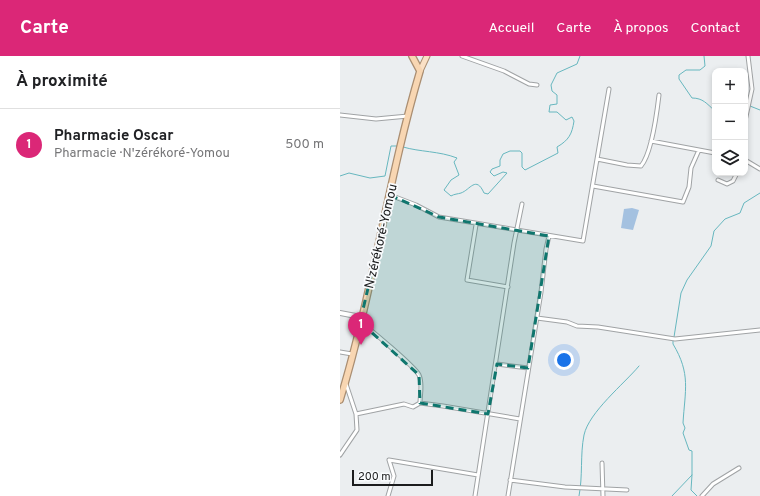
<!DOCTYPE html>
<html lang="fr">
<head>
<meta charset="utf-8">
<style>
  body { margin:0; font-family:Overpass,sans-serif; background:#f2f2f2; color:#202124 }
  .controls { position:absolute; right:12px; top:12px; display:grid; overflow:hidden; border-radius:8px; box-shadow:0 2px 6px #0003 }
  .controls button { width:36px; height:36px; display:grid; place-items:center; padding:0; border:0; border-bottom:1px solid #e0e0e0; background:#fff; color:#202124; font:20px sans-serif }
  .scale { position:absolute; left:12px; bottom:10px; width:81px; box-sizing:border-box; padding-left:4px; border:2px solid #1b1c1d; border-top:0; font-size:11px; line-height:14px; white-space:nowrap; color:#1b1c1d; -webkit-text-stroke:3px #f9fbfd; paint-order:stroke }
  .you { position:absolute; left:224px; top:304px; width:14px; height:14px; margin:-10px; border:3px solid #fff; border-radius:50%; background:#1a73e8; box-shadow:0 0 0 6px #1a73e833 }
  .badge { display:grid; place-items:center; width:26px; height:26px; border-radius:50%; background:#db2777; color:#fff; font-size:13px; font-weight:700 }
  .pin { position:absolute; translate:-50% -33px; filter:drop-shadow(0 1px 2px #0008) }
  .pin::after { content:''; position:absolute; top:21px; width:14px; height:12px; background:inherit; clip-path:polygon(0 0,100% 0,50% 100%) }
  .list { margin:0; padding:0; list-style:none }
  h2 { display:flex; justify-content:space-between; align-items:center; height:52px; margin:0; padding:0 16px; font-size:17px }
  h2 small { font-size:13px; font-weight:400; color:#757577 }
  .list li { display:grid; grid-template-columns:26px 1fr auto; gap:12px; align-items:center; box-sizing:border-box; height:72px; padding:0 16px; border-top:1px solid #e0e0e0 }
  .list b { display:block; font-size:15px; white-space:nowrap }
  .list p { margin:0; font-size:13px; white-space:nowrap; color:#757577 }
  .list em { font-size:13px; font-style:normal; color:#757577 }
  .icon { flex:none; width:22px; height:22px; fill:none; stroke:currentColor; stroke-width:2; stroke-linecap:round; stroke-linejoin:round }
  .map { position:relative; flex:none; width:420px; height:440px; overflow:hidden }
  header { display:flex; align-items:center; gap:24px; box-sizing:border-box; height:56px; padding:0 20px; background:#db2777; color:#fff }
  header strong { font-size:19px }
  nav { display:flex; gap:22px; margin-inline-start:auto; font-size:14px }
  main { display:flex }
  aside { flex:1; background:#fff }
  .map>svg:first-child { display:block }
  .green { fill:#a4c1e0 }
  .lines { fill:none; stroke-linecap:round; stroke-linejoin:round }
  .stream { stroke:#67b7bf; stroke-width:1 }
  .minor-casing { stroke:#a0a3a5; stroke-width:5 }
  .tertiary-casing { stroke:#a0a3a5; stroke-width:6 }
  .primary-casing { stroke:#aa8e72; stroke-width:7 }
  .trunk-casing { stroke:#aa8e72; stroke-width:8 }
  .minor { stroke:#fff; stroke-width:3 }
  .tertiary { stroke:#fff; stroke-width:4 }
  .primary { stroke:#fae0c5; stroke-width:5 }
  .trunk { stroke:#f8d6b2; stroke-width:5.5 }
  .marked { fill:#0f766e; fill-opacity:0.2; stroke:#0f766e; stroke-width:3; stroke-dasharray:8 5; stroke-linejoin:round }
  .labels { text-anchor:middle; stroke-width:3.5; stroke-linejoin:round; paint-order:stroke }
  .street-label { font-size:13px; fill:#1b1c1d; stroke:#f9fbfd }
</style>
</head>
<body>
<header>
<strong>Carte</strong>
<nav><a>Accueil</a><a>Carte</a><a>À propos</a><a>Contact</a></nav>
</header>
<main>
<aside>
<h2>À proximité<small></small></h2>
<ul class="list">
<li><span class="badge">1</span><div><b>Pharmacie Oscar</b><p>Pharmacie · N'zérékoré-Yomou</p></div><em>500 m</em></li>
</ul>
</aside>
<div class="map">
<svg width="420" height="440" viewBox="0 0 420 440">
  <rect width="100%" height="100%" fill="#ebeef0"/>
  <!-- green -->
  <path class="green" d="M292,152l7,2 -6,20 -12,-2 3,-19z"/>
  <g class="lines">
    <!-- stream -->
    <path class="stream" d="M364,0l1,10 -5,4h-14l-7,5v4l13,19c11,0 15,6 22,12l1,-7
      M410,50l10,4
      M63,91c17,5 36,4 54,11l-3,4 5,13 -8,5 -7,10 7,6c3,-2 7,-2 10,-3 9,-3 15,-18 23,0l4,1 19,-21 -4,-1 -9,4 -4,-4 2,-3 8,-3v-6l3,-6 7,-3h10l2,2v14l3,3 33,-17 -1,-6c12,-7 15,-13 17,-26l-2,-4 -6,3 -9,-8h-8l1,-7 7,-1v-9l-5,-4 -1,-6 6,-12 20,-9 3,-8
      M0,120l9,-3 21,5 15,-2 6,-30h7
      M334,281l7,-44 6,-13 24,-34 3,-15 11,-12 15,-6 4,-10 16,-10
      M352,419l-1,15 6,6
      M239,440c4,-20 1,-41 5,-61 5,-23 40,-51 55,-69
      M332,440l20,-21v-24l-3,-1 -6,-17 2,-5 -2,-5c2,-33 8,-49 -10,-79v-4"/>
    <defs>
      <path id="minor" d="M122,0l42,15 25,13 8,1
        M0,59l36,4 32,-3
        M405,65l7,-32 -4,-33
        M311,85l64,12
        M257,103l30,6 14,1c11,-13 16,-54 18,-71
        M405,104l15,9
        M378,124l9,4 6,-3 4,-8
        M253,130l90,16 6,-15 2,-19 8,-18
        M50,139l26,10 23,12 144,24 26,-152
        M136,169l-9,55 41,7
        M197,262l30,4 10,4 21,1 77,12 85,-9
        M20,266c10,7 54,44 59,53 4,9 1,19 1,28
        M0,296l12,2
        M157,308l31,4
        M16,358l48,-10 9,3 7,-4 23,3 77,13
        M0,399l17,-25 -1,-16 -10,-30
        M262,407l1,33
        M170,424l55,7 62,3
        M48,440l6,-20 -5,-16 89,15
        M135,440l39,-253 8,-39
        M168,440l33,-204 5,-43 3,-13
        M362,440l11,-12 26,-16"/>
      <path id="tertiary" d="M0,257l21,4"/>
      <path id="primary" d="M80,15l7,-15"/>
      <path id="trunk" d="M0,344c33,-108 48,-221 80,-329l-8,-15"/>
    </defs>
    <!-- minor casing -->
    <use href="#minor" class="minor-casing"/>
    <!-- tertiary casing -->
    <use href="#tertiary" class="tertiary-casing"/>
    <!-- primary casing -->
    <use href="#primary" class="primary-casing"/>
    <!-- trunk casing -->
    <use href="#trunk" class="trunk-casing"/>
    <!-- minor -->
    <use href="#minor" class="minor"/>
    <!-- tertiary -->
    <use href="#tertiary" class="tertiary"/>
    <!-- primary -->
    <use href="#primary" class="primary"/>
    <!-- trunk -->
    <use href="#trunk" class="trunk"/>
  </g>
  <!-- marked area -->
  <path class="marked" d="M50,139l49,22 110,19 -21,132 -31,-4 -9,50 -68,-11 -1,-28 -59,-53z"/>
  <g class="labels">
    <!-- street labels -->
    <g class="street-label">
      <text transform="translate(40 180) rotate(-77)" y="5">N'zérékoré-Yomou</text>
    </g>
  </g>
</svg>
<div class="controls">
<button>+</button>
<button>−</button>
<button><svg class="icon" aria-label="layers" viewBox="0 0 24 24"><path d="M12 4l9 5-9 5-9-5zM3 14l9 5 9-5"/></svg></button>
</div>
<div class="scale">200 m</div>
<div class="you"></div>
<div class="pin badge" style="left:21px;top:289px">1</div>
</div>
</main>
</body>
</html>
